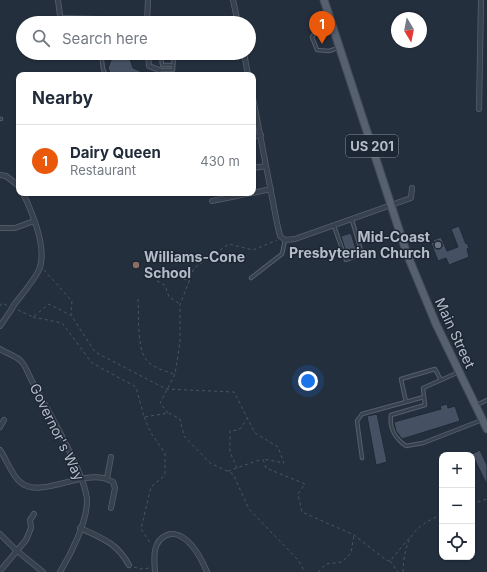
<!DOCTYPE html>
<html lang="en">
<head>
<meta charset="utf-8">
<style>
  body { margin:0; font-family:Inter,sans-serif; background:#f6f6f7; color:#1f2937 }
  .controls { position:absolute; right:12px; bottom:12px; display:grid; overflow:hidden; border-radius:8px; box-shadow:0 1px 3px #0004 }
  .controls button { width:36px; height:36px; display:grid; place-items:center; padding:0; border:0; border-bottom:1px solid #e0e1e3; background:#fff; color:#1f2937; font:20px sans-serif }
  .compass { position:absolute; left:391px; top:12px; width:36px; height:36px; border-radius:50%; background:#fff; box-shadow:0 1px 3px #0004; rotate:170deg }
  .you { position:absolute; left:308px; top:381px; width:14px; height:14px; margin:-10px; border:3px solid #fff; border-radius:50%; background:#1a73e8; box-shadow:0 0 0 6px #1a73e833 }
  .badge { display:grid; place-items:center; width:26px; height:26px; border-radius:50%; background:#ea580c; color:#fff; font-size:13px; font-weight:700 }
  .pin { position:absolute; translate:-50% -33px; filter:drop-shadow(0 1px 2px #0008) }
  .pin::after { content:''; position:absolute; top:21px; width:14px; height:12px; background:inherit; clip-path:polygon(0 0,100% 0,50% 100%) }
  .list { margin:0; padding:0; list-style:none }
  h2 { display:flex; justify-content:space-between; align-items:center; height:52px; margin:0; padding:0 16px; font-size:17px }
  h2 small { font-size:13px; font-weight:400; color:#747a83 }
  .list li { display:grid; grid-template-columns:26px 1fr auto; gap:12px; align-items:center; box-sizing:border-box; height:72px; padding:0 16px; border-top:1px solid #e0e1e3 }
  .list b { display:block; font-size:15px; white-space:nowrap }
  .list p { margin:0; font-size:13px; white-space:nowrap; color:#747a83 }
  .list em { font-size:13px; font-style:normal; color:#747a83 }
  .icon { flex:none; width:22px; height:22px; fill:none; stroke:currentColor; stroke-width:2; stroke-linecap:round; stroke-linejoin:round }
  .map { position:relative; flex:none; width:487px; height:572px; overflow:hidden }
  .search { position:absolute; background:#fff; box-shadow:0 1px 3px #0004; left:16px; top:16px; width:240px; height:44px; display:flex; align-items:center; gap:10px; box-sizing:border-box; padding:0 14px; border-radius:22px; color:#747a83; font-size:15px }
  .panel { position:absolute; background:#fff; box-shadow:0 1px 3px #0004; left:16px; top:72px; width:240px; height:124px; border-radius:8px }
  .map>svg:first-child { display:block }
  .building { fill:#455162; stroke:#1f2835 }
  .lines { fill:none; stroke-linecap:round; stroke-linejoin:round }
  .service-casing { stroke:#565f6c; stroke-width:4.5 }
  .minor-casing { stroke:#565f6c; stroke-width:6 }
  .primary-casing { stroke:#414a57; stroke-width:9 }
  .path { stroke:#44595c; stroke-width:1; stroke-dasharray:3 3; stroke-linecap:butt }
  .service { stroke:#38414e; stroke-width:2.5 }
  .minor { stroke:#38414e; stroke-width:4.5 }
  .primary { stroke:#56606e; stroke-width:7 }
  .minor-bridge-casing { stroke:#565f6c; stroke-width:6; stroke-linecap:butt }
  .minor-bridge { stroke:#38414e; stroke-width:4.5 }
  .worship-dot { fill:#6b7280; stroke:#1d2633; stroke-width:1.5 }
  .education-dot { fill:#8d6e63; stroke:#1d2633; stroke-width:1.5 }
  .labels { text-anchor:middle; stroke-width:3; stroke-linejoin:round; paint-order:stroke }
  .shield { fill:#1d2633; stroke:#878f9c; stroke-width:1 }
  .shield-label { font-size:13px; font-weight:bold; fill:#b4bcc9 }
  .poi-label { font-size:14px; font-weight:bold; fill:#b4bcc9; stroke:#1d2633; text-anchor:end }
  .street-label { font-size:14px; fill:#b4bcc9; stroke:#1d2633 }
</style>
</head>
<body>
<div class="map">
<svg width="487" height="572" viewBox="0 0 487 572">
  <rect width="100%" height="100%" fill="#242f3e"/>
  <!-- building -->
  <path class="building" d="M121,54l8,2 4,12 16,7h-38l-3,-7 3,-8z
    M459,226l7,18 1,-1 2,5 -2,1 2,8 -20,8 -3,-7 -8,3 -7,-18 3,-1 -1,-2 8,-3 6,14 11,-4 -7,-18z
    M351,233l6,20 -10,3 -6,-20z
    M447,404l1,4 7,-2 5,15 -58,18 -6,-8 -2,-9 47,-13 -1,-3z
    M377,414l10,48 -11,3 -9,-49z
    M480,450l7,15v20l-15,-31z"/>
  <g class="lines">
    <defs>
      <path id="service" d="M331,28l-17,6 -2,3 5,13 12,1 9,-3
        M101,53l2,16 3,6
        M161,53l1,12h11
        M159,70h14l1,-17
        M0,119h1
        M334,226l12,34 16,-6 -10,-34
        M251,278l31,-24 3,-14
        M459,372l-36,16 2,17 -34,10c-2,14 4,23 15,31l17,-3 59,-23
        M406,402l-5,-23 34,-10 6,11
        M477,405l10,-5
        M362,458l-5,-37 5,-7 62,-17"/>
      <path id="minor" d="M58,0l3,23
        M233,0l5,23
        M60,18l38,1
        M147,23l1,-23
        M148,53l1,13 10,4
        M244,53l4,22
        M253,98l24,125 3,13 5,4 10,-1 116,-41 1,-10
        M479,109l2,-109
        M253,137l8,-2
        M253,168l13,-2
        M0,175l6,1 13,10
        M253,193l18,-4
        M212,201l39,-8
        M0,228h15l19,-7
        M14,305c8,-11 19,-23 25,-35 9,-21 -7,-58 -16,-77
        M0,326l11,-16
        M0,349c6,4 16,7 21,12 5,5 8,15 12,22 13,24 54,94 54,118 0,21 -16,53 -27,71
        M0,427l4,-7
        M0,450c7,10 11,24 20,32 22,19 66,-17 93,0l2,6 -4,20
        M107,478l4,-21
        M80,528c22,10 37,15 49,37
        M0,534l16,16 27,22
        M0,571l26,-31 5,-12 -1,-8 4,-6
        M155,572c-1,-14 -3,-31 12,-37 4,-2 11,-1 15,2 12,7 20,23 25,35"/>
      <path id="primary" d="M324,0l83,254 29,70 51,105"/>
    </defs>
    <!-- service casing -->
    <use href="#service" class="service-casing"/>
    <!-- minor casing -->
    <use href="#minor" class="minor-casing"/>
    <!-- primary casing -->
    <use href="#primary" class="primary-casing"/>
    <!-- path -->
    <path class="path" d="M177,269l6,10 7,2
      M44,270l28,31 -1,14 24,37 71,37 68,3 21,41 23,14 6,16 -21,-4 3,9 39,16 -7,10 4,18 52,23 32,25 4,1 20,-24
      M157,281l8,4 4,12 11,7
      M138,299c1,15 -1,47 7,59 5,9 20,13 29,16
      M0,306l2,-3 6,3
      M18,310l15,7 16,-13 21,11
      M33,317l29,6 30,40 44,24 8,30 25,-4 11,6 4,17 26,27 23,11 16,35 49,51 7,12
      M168,413l-8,-10 15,-29 5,-32v-37l14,-37 35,-24 24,6 24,-10
      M144,417l7,16 14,20v22l-14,12 -10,42 10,15
      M237,468l-7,-16v-21l9,-1 8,-11
      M228,471l34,-12
      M472,504l15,-5
      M390,561l8,11
      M134,567l7,2 9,-1
      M318,572l8,-8 16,-2 9,-9 3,-18
      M403,572c1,-31 9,-46 39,-57"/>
    <!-- service -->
    <use href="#service" class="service"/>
    <!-- minor -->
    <use href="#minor" class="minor"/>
    <!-- primary -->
    <use href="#primary" class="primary"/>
    <defs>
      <path id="minor-bridge" d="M11,310l3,-5"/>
    </defs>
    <!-- minor-bridge casing -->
    <use href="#minor-bridge" class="minor-bridge-casing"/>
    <!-- minor-bridge -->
    <use href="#minor-bridge" class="minor-bridge"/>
  </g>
  <!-- markers -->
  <circle class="worship-dot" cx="438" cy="245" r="4"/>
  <circle class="education-dot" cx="136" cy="265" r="4"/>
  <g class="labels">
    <!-- shield labels -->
    <rect class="shield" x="346" y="135" width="52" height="22" rx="3"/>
    <g class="shield-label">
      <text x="372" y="151">US 201</text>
    </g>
    <!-- poi labels -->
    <g class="poi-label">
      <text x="430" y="242">Mid-Coast<tspan x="430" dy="16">Presbyterian Church</tspan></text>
      <text x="144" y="262" text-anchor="start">Williams-Cone<tspan x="144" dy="16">School</tspan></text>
    </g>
    <!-- street labels -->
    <g class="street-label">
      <text transform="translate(455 333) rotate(65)" y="5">Main Street</text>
      <text transform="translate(57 432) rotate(64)" y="5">Governor's Way</text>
    </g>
  </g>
</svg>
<div class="controls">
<button>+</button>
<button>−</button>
<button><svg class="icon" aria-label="locate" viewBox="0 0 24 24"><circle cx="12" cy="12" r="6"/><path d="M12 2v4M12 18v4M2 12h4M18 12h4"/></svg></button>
</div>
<svg class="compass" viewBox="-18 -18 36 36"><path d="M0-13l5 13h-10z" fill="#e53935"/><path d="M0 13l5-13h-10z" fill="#747a83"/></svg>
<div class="you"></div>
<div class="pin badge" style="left:322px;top:44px">1</div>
<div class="search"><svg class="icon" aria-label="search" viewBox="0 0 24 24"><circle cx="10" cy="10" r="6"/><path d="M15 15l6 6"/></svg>Search here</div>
<section class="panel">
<h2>Nearby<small></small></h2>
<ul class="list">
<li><span class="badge">1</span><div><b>Dairy Queen</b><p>Restaurant</p></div><em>430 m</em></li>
</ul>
</section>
</div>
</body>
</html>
